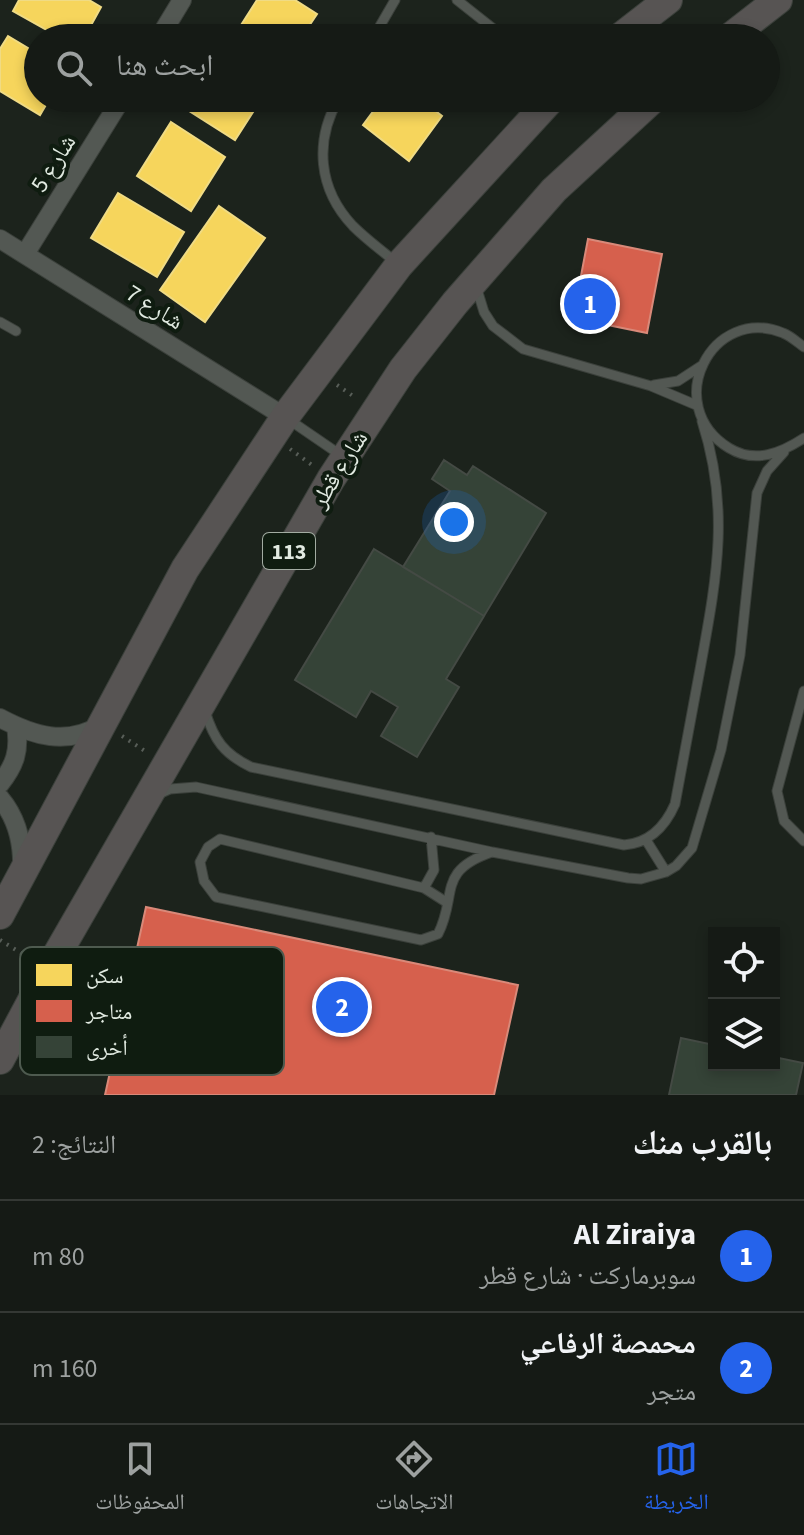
<!DOCTYPE html>
<html lang="ar">
<head>
<meta charset="utf-8">
<style>
  body { margin:0; font-family:"Source Sans 3","Noto Naskh Arabic",sans-serif; background:#222722; color:#f1f3f6; direction:rtl }
  .controls { position:absolute; right:24px; bottom:24px; display:grid; overflow:hidden; border-radius:0px; box-shadow:0 4px 12px #0003 }
  .controls button { width:72px; height:72px; display:grid; place-items:center; padding:0; border:0; border-bottom:2px solid #343834; background:#151a15; color:#f1f3f6; font:40px sans-serif }
  .you { position:absolute; left:454px; top:522px; width:28px; height:28px; margin:-20px; border:6px solid #fff; border-radius:50%; background:#1a73e8; box-shadow:0 0 0 12px #1a73e833 }
  .badge { display:grid; place-items:center; width:52px; height:52px; border-radius:50%; background:#2563eb; color:#fff; font-size:26px; font-weight:700 }
  .pin { position:absolute; translate:-50% -50%; border:4px solid #fff; box-shadow:0 2px 8px #0006 }
  .list { margin:0; padding:0; list-style:none }
  h2 { display:flex; justify-content:space-between; align-items:center; height:104px; margin:0; padding:0 32px; font-size:34px }
  h2 small { font-size:26px; font-weight:400; color:#9da1a0 }
  .list li { display:grid; grid-template-columns:52px 1fr auto; gap:24px; align-items:center; box-sizing:border-box; height:112px; padding:0 32px; border-top:2px solid #343834 }
  .list b { display:block; font-size:30px; white-space:nowrap }
  .list p { margin:0; font-size:26px; white-space:nowrap; color:#9da1a0 }
  .list em { font-size:26px; font-style:normal; color:#9da1a0 }
  .icon { flex:none; width:44px; height:44px; fill:none; stroke:currentColor; stroke-width:2; stroke-linecap:round; stroke-linejoin:round }
  .map { position:relative; flex:none; width:804px; height:1095px; overflow:hidden; direction:ltr }
  .search { position:absolute; background:#151a15; box-shadow:0 4px 12px #0003; left:24px; right:24px; top:24px; height:88px; display:flex; align-items:center; gap:20px; box-sizing:border-box; padding:0 28px; border-radius:44px; color:#9da1a0; font-size:30px }
  .sheet { height:328px; background:#151a15 }
  nav { display:flex; justify-content:space-around; align-items:center; box-sizing:border-box; height:112px; border-top:2px solid #343834; background:#151a15; font-size:22px; color:#9da1a0 }
  nav a { display:grid; justify-items:center; gap:4px }
  nav .on { color:#2563eb }
  .map>svg:first-child { display:block }
  .homes { fill:#f6d55c; stroke:#f0db84; stroke-width:2 }
  .shops { fill:#d6604d; stroke:#d98979; stroke-width:2 }
  .building { fill:#354337; stroke:#444a44; stroke-width:2 }
  .lines { fill:none; stroke-linecap:round; stroke-linejoin:round }
  .service-casing { stroke:#3b403b; stroke-width:11 }
  .minor-casing { stroke:#3b403b; stroke-width:20 }
  .primary-casing { stroke:#3b403b; stroke-width:30 }
  .path { stroke:#585e58; stroke-width:4; stroke-dasharray:2 6; stroke-linecap:butt }
  .service { stroke:#535853; stroke-width:9 }
  .minor { stroke:#535853; stroke-width:18 }
  .primary { stroke:#575453; stroke-width:28 }
  .labels { text-anchor:middle; stroke-width:8; stroke-linejoin:round; paint-order:stroke }
  .shield { fill:#0f1c10; stroke:#a2aca2; stroke-width:2 }
  .shield-label { font-size:22px; font-weight:bold; fill:#e1eae1 }
  .street-label { font-size:24px; fill:#e1eae1; stroke:#0f1c10 }
  .key { fill:#0f1c10; stroke:#4e5a4f; stroke-width:2 }
  .key-label { font-size:22px; fill:#e1eae1 }
</style>
</head>
<body>
<div class="map">
<svg width="804" height="1095" viewBox="0 0 804 1095">
  <rect width="100%" height="100%" fill="#1c231c"/>
  <!-- homes -->
  <path class="homes" d="M19,0h70l12,7 -17,31h-23l-48,-27z
    M257,0h38l22,14 -16,24h-58l-7,-5z
    M8,36l30,18v44h12l-10,17 -40,-24v-42z
    M178,98h84l-27,42 -60,-38z
    M383,98h36l23,18 -33,45 -46,-36z
    M171,122l54,35 -34,54 -54,-35z
    M118,193l66,39 -27,45 -66,-39z
    M219,206l46,32 -60,84 -45,-32z"/>
  <!-- shops -->
  <path class="shops" d="M588,239l74,15 -15,79 -74,-15z
    M146,907l372,78 -24,110h-389z"/>
  <!-- building -->
  <path class="building" d="M444,460l23,15 6,-9 73,47 -62,103 -81,-49 47,-76 -18,-12z
    M374,549l110,67 -38,63 13,8 -42,70 -36,-21 17,-29 -27,-16 -15,26 -61,-37z
    M681,1038l33,7v20h60v-8l29,6 -7,32h-127z"/>
  <g class="lines">
    <defs>
      <path id="service" d="M457,0l48,38
        M373,38l22,-38
        M339,98c-25,43 -21,91 14,128 13,13 29,25 44,37
        M476,286l8,26 9,14 30,23 128,37 45,19
        M0,322l16,9
        M804,347c-6,-4 -13,-11 -21,-14 -71,-29 -123,72 -54,115 26,16 52,5 75,-10
        M654,385l24,-4 23,-15
        M288,419l54,37
        M804,691l-27,100 7,30 20,20
        M205,711c9,29 19,43 46,56l373,78c25,-2 41,-18 51,-41 9,-47 17,-93 26,-140 16,-88 29,-156 1,-243
        M159,794l11,-5 26,-2 296,65 136,26 13,1 25,-7 10,-6 16,-18 29,-98 19,-95 17,-162 10,-22 17,-19
        M646,840l20,32
        M424,888l10,-18 -3,-33
        M446,902l-22,-14 -204,-49 -12,8 -8,15 4,19 12,16 205,43 17,-6c20,-39 -2,-63 54,-82"/>
      <path id="minor" d="M159,38l23,-38
        M0,239l285,178
        M25,254l97,-156
        M0,718c34,18 66,28 101,7
        M0,784c15,-19 20,-33 16,-58
        M0,798c17,20 23,46 22,72"/>
      <path id="primary" d="M619,38l49,-38
        M729,38l49,-38
        M0,915l185,-346 100,-152 114,-152 153,-167
        M0,1060l48,-90 283,-491 72,-110 52,-66 99,-113 100,-92"/>
    </defs>
    <!-- service casing -->
    <use href="#service" class="service-casing"/>
    <!-- minor casing -->
    <use href="#minor" class="minor-casing"/>
    <!-- primary casing -->
    <use href="#primary" class="primary-casing"/>
    <!-- path -->
    <path class="path" d="M337,385l19,13
      M290,449l22,16
      M122,736l26,17
      M0,940l29,18"/>
    <!-- service -->
    <use href="#service" class="service"/>
    <!-- minor -->
    <use href="#minor" class="minor"/>
    <!-- primary -->
    <use href="#primary" class="primary"/>
  </g>
  <g class="labels">
    <!-- shield labels -->
    <rect class="shield" x="263" y="533" width="52" height="36" rx="6"/>
    <g class="shield-label">
      <text x="289" y="559">113</text>
    </g>
    <!-- street labels -->
    <g class="street-label">
      <text transform="translate(53 163) rotate(-58)" y="8">شارع 5</text>
      <text transform="translate(155 307) rotate(32)" y="8">شارع 7</text>
      <text transform="translate(339 469) rotate(-58)" y="8">شارع قطر</text>
    </g>
  </g>
  <!-- legend -->
  <rect x="20" y="947" width="264" height="128" rx="12" class="key"/>
  <rect x="36" y="964" width="36" height="22" fill="#f6d55c"/>
  <rect x="36" y="1000" width="36" height="22" fill="#d6604d"/>
  <rect x="36" y="1036" width="36" height="22" fill="#354337"/>
  <g class="key-label">
    <text x="86" y="983">سكن</text>
    <text x="86" y="1019">متاجر</text>
    <text x="86" y="1055">أخرى</text>
  </g>
</svg>
<div class="controls">
<button><svg class="icon" aria-label="locate" viewBox="0 0 24 24"><circle cx="12" cy="12" r="6"/><path d="M12 2v4M12 18v4M2 12h4M18 12h4"/></svg></button>
<button><svg class="icon" aria-label="layers" viewBox="0 0 24 24"><path d="M12 4l9 5-9 5-9-5zM3 14l9 5 9-5"/></svg></button>
</div>
<div class="you"></div>
<div class="pin badge" style="left:590px;top:304px">1</div>
<div class="pin badge" style="left:342px;top:1007px">2</div>
<div class="search"><svg class="icon" aria-label="search" viewBox="0 0 24 24"><circle cx="10" cy="10" r="6"/><path d="M15 15l6 6"/></svg>ابحث هنا</div>
</div>
<section class="sheet">
<h2>بالقرب منك<small>النتائج: 2</small></h2>
<ul class="list">
<li><span class="badge">1</span><div><b>Al Ziraiya</b><p>سوبرماركت · شارع قطر</p></div><em>80 m</em></li>
<li><span class="badge">2</span><div><b>محمصة الرفاعي</b><p>متجر</p></div><em>160 m</em></li>
</ul>
</section>
<nav>
<a class="on"><svg class="icon" aria-label="map" viewBox="0 0 24 24"><path d="M3 6l6-2 6 2 6-2v14l-6 2-6-2-6 2zM9 4v14M15 6v14"/></svg>الخريطة</a>
<a><svg class="icon" aria-label="directions" viewBox="0 0 24 24"><path d="M12 3l9 9-9 9-9-9zM9 14v-3h6M13 9l2 2-2 2"/></svg>الاتجاهات</a>
<a><svg class="icon" aria-label="saved" viewBox="0 0 24 24"><path d="M7 4h10v16l-5-4-5 4z"/></svg>المحفوظات</a>
</nav>
</body>
</html>
